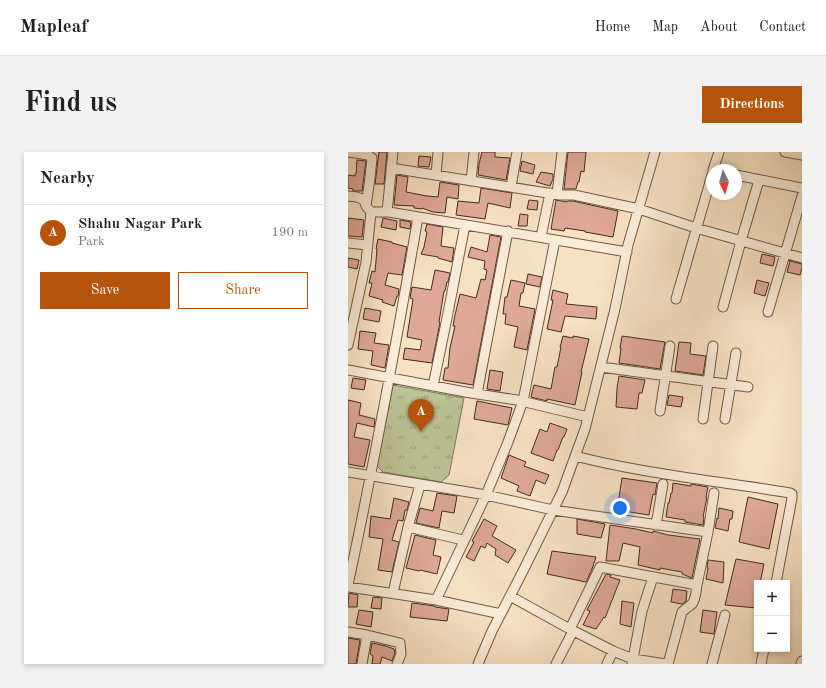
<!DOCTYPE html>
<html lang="en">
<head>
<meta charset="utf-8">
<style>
  body { margin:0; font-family:"Old Standard TT",serif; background:#f2f2f2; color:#222 }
  .controls { position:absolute; right:12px; bottom:12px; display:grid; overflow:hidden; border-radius:0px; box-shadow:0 2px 6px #0003 }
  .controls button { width:36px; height:36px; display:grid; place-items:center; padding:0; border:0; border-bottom:1px solid #e0e0e0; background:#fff; color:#222; font:20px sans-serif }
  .compass { position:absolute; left:358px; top:12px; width:36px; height:36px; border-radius:50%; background:#fff; box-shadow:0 2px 6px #0003; rotate:175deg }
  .you { position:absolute; left:272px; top:356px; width:14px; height:14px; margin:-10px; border:3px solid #fff; border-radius:50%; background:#1a73e8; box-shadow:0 0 0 6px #1a73e833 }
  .badge { display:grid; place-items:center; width:26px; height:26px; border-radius:50%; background:#b45309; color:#fff; font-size:13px; font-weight:700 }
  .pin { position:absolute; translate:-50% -33px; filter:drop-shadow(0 1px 2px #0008) }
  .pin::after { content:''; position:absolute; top:21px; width:14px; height:12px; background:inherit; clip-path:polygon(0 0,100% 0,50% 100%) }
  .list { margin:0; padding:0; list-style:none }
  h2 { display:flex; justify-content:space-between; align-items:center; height:52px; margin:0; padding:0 16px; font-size:17px }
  h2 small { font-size:13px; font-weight:400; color:#767676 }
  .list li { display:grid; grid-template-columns:26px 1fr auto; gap:12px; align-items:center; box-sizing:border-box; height:56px; padding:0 16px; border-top:1px solid #e0e0e0 }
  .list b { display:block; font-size:15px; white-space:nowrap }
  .list p { margin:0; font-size:13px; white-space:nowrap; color:#767676 }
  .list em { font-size:13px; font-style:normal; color:#767676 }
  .actions { display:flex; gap:8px; padding:12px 16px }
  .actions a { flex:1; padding:9px 0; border:1px solid #b45309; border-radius:0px; text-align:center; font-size:14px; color:#b45309 }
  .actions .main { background:#b45309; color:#fff }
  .map { position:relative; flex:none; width:454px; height:512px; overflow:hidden; border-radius:0px }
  header { display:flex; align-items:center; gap:24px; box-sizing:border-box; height:56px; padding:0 20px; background:#fff; border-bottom:1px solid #e0e0e0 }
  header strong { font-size:19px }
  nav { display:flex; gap:22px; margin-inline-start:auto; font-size:14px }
  .intro { display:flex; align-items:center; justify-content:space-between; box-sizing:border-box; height:96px; padding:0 24px }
  h1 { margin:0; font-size:28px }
  .button { padding:10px 18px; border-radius:0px; background:#b45309; color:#fff; font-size:14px; font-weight:700 }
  main { display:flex; gap:24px; padding:0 24px }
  aside { flex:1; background:#fff; border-radius:0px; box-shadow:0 2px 6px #0003 }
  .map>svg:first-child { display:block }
  .grass { fill:url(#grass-tufts); stroke:#7f785a }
  .building { fill:#dfa898; stroke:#422e1f }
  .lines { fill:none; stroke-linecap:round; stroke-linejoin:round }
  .minor-casing { stroke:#6f5b48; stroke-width:11 }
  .minor { stroke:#faecd9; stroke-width:9 }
</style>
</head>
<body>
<header>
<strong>Mapleaf</strong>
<nav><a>Home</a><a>Map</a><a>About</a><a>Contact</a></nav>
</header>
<div class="intro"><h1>Find us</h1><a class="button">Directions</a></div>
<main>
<aside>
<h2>Nearby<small></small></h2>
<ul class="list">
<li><span class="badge">A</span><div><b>Shahu Nagar Park</b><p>Park</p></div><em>190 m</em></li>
</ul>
<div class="actions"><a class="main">Save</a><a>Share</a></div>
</aside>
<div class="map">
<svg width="454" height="512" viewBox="0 0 454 512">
  <defs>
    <pattern id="grass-tufts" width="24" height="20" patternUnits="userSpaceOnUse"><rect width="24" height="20" fill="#bcc395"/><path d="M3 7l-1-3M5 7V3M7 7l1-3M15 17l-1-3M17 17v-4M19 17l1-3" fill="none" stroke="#9a9f79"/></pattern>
  </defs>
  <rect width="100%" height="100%" fill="#f7e2c4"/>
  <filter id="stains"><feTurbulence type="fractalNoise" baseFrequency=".005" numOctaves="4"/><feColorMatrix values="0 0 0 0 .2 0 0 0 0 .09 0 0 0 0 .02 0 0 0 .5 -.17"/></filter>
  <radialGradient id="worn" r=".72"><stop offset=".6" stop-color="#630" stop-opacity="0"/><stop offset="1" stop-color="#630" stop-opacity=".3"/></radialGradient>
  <!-- grass -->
  <path class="grass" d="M45,233l71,13 -15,77 -8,7 -58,-10 -6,-6z"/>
  <!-- building -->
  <path class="building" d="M31,0h8l-3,32h-9z
    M134,0h13v5l15,1 -4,22 -28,-5 1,-11z
    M220,0h18l-2,20 -3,-1 -2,11h-1l-2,7h-12z
    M71,4l12,1 -2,10 -11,-1z
    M9,8l9,1 -4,30h-9v-2l-5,-1v-13l7,1v-2h1z
    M174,9l13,4 -2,9 -13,-3z
    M193,20l12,2v5l-3,7 -14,-4z
    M49,23l11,2 -2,15 21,4 11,1 2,-15 19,3 -1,14 -11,-2 -2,16 -12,-1 -11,-4v1l-8,-1v-2l-20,-1z
    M133,36l31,5 -2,15 -22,-5 -3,16 -29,-4 2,-14 21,2z
    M181,48l9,1 -1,9 -10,-1z
    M208,48l11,2 1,-1h5l45,10 -5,26 -28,-5v-1l-20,-3 -1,3 -13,-2z
    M172,62l8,1 -1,11h-9z
    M0,66l16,2 -2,17 -14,-1z
    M35,66l14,3 -1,9 -15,-3z
    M52,68l11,2 -1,7 -10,-2z
    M79,72l16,3 -2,19 13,2 -2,14 -14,-4v-1l-17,-3 3,-7 3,-15 -2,-1z
    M142,83l11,2 -28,148 -30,-5 2,-12h3l2,-20 5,-22h-2l2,-11 5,-21 16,4 5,-19 4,1 2,-10 -3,-1 1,-8 -17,-4 3,-10 16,5z
    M30,87l14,3v1l15,4 -5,28 -14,-2 -3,12 14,4 -1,7h-1l-3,10 -12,-4 1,-2 -14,-4 3,-13h-3l3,-12 3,1 2,-23h-1z
    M414,102l13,3 -2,9 -13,-3z
    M0,106l11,2 -2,9 -9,-2z
    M442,109l12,3v4l-2,7 -13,-3z
    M87,118l15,3 -2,9h-1l-2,9h-1l-5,31 1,1 -8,40 -29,-4 2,-11 15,2 2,-10 -15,-3 6,-38 -3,-1 2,-11 19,3z
    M180,122l14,3 -2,10 -14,-3z
    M163,128l14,3 -2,10h-2l-2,13 16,3 -8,41 -13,-3 4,-20 -13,-3 1,-10h-3l2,-17h2z
    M409,128l12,3 -4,13 -11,-3z
    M205,138l15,4 -2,10 31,3 -1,12 -31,-3 -4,16 -14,-3 6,-29h-2z
    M17,156l16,3 -2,11 -16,-3z
    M12,179l16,2 -2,10 15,2 -4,23 -14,-3 2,-14 -15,-2z
    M215,184l10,2v-2l16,3 -8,33h1l-7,33 -28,-6v2l-16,-4 3,-12 17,4 4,-22h2l4,-20h-1z
    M274,184l43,6 -5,27 -41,-6 2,-15h-1z
    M331,190l12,1 -1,11 16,2 -3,19 -28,-4z
    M142,218l13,2 -3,19 -13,-2z
    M271,224l26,4 -3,13h-3l-2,16 -21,-2 1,-19z
    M5,226l13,2 -2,10 -13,-2z
    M321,243l14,2 -2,10 -14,-2z
    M0,248l13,3 -2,12 16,4 -1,8 -17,-4 -3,14 16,3 -6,27 -16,-3z
    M129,249l35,7 -4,17 -34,-6z
    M202,271l17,6 -3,8h-1l-5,13h-1l-4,11 -22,-8 9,-24 7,3z
    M161,303l17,7 -2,4 25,9 -4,9 -9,-4 -6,16 -13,-5 2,-5 -18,-8z
    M274,326l35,5 -2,12 -2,-1 -4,21 -32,-5z
    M325,331l18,3v-2l17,3 -2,10h1l-4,20h1l-1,8 -18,-3v-2l-19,-3 2,-14h1l2,-10h1z
    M89,341l20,3 -3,17 -12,-2 -3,17 -23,-5 4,-15 13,3z
    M400,345l30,7 -9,45 -30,-7z
    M46,346l15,4 -2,8h-2l-2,11 -5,-1 -6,20 7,2 -7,30 -14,-2 5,-31 -14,-2 2,-21 19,3z
    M371,356l14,3 -1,8h-2l-2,12 -13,-3 2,-10 1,1z
    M136,367l13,7 -5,10 24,14 -8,13 -13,-8 1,-6 -9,-6 -2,5 -4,-2 -7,15 -8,-4 8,-15 -2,-1z
    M229,367l28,5 -4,14 -24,-4z
    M262,373l26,4 17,4v-2l15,4 32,4 -8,39 -10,-4v-2l-22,-4v2l-22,-5 2,-18 -17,-4 -4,18h-13z
    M67,383l21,5 -3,15 8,2 -4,17 -17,-4 -1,1 -13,-3z
    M204,399l44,6 -4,12 -6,13 -39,-8z
    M388,407l28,5 -4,19h-3v19l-1,6 -31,-3z
    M360,408l16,2 -1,21 -17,-4 2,-11h-1z
    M258,422l5,1 -1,2 10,3 -15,38 -1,-1 -8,12 -13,-4 7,-14 -3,-1z
    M325,437l14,2 -1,10 -4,3 -11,-2z
    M1,441l9,2 -1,12h-9z
    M25,445l9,1 -1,11 -10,-1z
    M274,449l12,2 -3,24 -11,-3z
    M64,451l23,3v1l14,2 -2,12 -37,-4z
    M11,458l14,2 -2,15 -15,-3z
    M355,458l14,2 -3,22 -14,-2z
    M0,486l12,2 -4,24h-8z
    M24,491l14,3 8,3 1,4 -3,8 -10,-4 -2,7h-8l1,-8 -3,-2z"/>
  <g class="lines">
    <defs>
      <path id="minor" d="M0,0l20,3 4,3 -2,20 -4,28
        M437,0l17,3
        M43,16l169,27h14l65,14 57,19 106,30
        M365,18l6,-18
        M88,23l2,-23
        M388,23l66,13
        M123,29l3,-29
        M163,35l6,-35
        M209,42l5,-42
        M0,44l9,1 7,3 2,6 5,6 -5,50 -18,83
        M23,60h18l238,40
        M39,60l6,-60
        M193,85l9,-44
        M0,91l20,2
        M328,147l36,-124
        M375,155l18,-66 18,-61
        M420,160l34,-116
        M253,215l147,20
        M0,218l123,23 46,7 71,17
        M85,234l14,-68 18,-93
        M129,242l31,-163
        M312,259l10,-65
        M355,267l10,-73
        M377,267l11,-66
        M227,304c70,18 143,25 215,37l2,1v4l-16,85
        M0,320l138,23 67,15 155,22 -11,53 -97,-18 -30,62
        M308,373l7,-41
        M60,375l55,13
        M360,380l6,-39
        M0,433c26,-122 49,-245 70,-368
        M0,435l88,13 65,14
        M45,441l15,-66 12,-42
        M162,444l58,32 45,23 20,8 33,5
        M88,448l50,-105 22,-53 15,-41 32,-161
        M0,480l19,3 -5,29
        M19,483l33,8 1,11 -4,10
        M130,512l14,-33 31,-60 39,-79 23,-63 30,-120 13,-64 27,-93
        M208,512l17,-33
        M259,512l6,-13
        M284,512l10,-53 11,-34
        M320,512l14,-52c3,-3 6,-5 10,-8 4,-5 4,-13 5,-19
        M364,512l13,-49
        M413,512l3,-15
        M453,512l1,-3"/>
    </defs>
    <!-- minor casing -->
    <use href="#minor" class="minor-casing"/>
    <!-- minor -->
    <use href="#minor" class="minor"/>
  </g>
  <rect width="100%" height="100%" filter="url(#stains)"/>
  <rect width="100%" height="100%" fill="url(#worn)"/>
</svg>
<div class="controls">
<button>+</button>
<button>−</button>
</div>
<svg class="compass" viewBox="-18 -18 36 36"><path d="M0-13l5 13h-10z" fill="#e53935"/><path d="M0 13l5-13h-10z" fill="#767676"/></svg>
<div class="you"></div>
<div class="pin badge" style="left:73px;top:280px">A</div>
</div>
</main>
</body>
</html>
